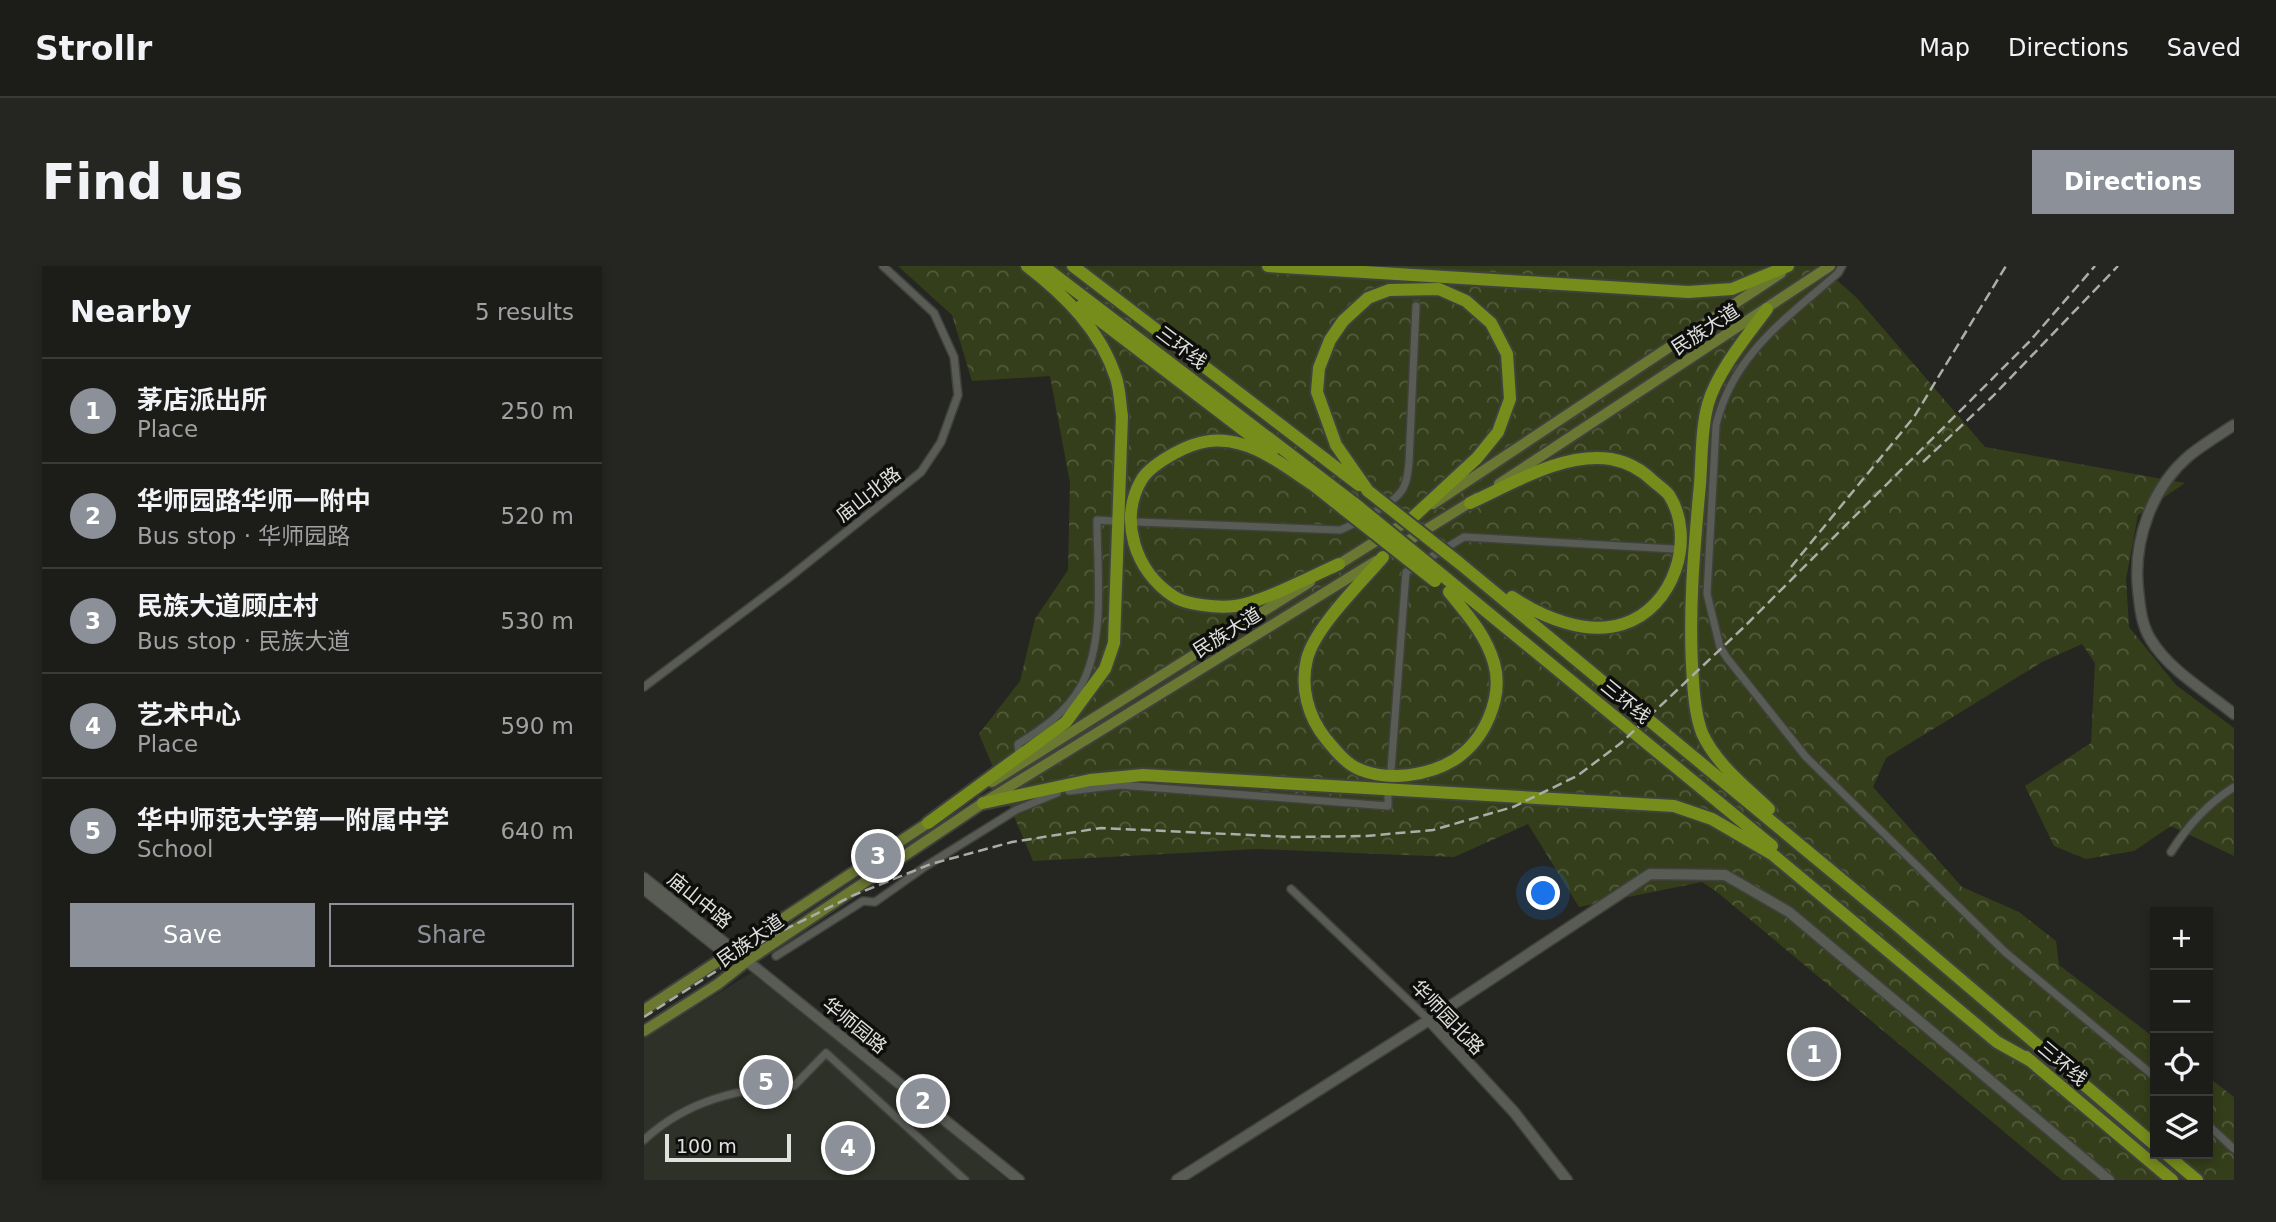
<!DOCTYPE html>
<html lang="en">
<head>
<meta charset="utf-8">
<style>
  body { margin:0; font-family:"DejaVu Sans","Noto Sans SC",sans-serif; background:#252522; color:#f1f3f6 }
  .controls { position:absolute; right:21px; bottom:21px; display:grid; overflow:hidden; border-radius:0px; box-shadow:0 4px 10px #0003 }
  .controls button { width:63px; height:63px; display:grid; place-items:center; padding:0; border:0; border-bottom:2px solid #3a3a38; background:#1c1c19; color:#f1f3f6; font:35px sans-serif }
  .scale { position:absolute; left:21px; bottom:18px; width:126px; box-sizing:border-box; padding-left:7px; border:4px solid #e0e1dd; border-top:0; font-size:19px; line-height:24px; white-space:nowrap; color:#e0e1dd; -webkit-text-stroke:5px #0e0f0d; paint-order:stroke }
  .you { position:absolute; left:900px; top:628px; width:24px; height:24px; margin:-18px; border:5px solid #fff; border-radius:50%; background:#1a73e8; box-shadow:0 0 0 10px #1a73e833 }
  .badge { display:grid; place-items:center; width:46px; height:46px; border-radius:50%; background:#8c9099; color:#fff; font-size:23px; font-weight:700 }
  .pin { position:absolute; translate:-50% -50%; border:4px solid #fff; box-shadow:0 2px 7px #0006 }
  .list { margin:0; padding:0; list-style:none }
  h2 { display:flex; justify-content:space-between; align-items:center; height:91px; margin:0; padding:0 28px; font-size:30px }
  h2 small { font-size:23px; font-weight:400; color:#a0a1a2 }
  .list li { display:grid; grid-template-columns:46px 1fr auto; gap:21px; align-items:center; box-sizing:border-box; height:105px; padding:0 28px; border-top:2px solid #3a3a38 }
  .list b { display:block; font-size:26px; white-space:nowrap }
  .list p { margin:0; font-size:23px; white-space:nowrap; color:#a0a1a2 }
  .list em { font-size:23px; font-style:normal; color:#a0a1a2 }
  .actions { display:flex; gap:14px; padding:21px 28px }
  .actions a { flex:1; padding:16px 0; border:2px solid #8c9099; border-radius:0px; text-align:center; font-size:24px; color:#8c9099 }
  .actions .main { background:#8c9099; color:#fff }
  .icon { flex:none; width:38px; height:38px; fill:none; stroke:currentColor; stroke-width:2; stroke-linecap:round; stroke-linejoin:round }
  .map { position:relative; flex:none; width:1590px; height:914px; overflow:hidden; border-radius:0px }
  header { display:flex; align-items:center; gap:42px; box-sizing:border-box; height:98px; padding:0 35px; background:#1c1c19; border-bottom:2px solid #3a3a38 }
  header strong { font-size:33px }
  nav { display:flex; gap:38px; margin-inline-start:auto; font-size:24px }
  .intro { display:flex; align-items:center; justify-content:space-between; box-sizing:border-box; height:168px; padding:0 42px }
  h1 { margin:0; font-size:49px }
  .button { padding:18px 32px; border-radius:0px; background:#8c9099; color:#fff; font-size:24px; font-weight:700 }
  main { display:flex; gap:42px; padding:0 42px }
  aside { flex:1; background:#1c1c19; border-radius:0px; box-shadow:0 4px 10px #0003 }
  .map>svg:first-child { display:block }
  .built { fill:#2e3127 }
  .forest { fill:url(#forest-crowns) }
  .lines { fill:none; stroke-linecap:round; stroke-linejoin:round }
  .street-tunnel { stroke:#41423d; stroke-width:7; stroke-dasharray:7 3.5; stroke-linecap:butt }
  .street-casing { stroke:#40413d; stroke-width:10 }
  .secondary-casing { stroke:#40413d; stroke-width:13 }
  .primary-casing { stroke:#40413d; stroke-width:14 }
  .highway-casing { stroke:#40413d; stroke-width:16 }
  .street { stroke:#595b55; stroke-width:7 }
  .secondary { stroke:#595b55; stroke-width:10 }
  .primary { stroke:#6a7832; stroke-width:10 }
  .highway { stroke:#768c1b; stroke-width:12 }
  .rail { stroke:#acada8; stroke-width:2.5; stroke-dasharray:10 5; stroke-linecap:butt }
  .highway-bridge-casing { stroke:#40413d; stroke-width:16; stroke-linecap:butt }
  .highway-bridge { stroke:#768c1b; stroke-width:12 }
  .labels { text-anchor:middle; stroke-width:7; stroke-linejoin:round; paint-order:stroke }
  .street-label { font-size:19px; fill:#e0e1dd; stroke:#0e0f0d }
</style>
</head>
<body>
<header>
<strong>Strollr</strong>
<nav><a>Map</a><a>Directions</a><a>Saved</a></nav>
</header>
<div class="intro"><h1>Find us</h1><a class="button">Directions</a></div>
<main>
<aside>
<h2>Nearby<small>5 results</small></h2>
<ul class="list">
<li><span class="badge">1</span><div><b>茅店派出所</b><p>Place</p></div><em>250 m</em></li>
<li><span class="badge">2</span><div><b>华师园路华师一附中</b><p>Bus stop · 华师园路</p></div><em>520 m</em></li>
<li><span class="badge">3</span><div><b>民族大道顾庄村</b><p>Bus stop · 民族大道</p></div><em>530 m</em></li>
<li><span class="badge">4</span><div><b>艺术中心</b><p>Place</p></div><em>590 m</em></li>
<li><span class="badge">5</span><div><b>华中师范大学第一附属中学</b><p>School</p></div><em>640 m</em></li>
</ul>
<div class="actions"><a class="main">Save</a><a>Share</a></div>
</aside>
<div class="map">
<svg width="1590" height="914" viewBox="0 0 1590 914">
  <defs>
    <pattern id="forest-crowns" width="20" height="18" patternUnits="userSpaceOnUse" patternTransform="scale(1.75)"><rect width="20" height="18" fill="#353e1a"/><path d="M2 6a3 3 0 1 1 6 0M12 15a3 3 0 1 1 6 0" fill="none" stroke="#525a3b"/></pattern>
  </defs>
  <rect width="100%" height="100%" fill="#252621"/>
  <!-- built -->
  <path class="built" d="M107,707l191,152 65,55h-363v-141z"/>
  <!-- forest -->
  <path class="forest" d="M254,0h923l36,32 128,149 200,36 -47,32 -12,64 3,48 47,58 58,43v128l-63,-30 -37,25 -48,8 -32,-13 -29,-60 66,-43 4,-80 -13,-19 -40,18 -156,96 -13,29 89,100 57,25 37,29 3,24 96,73v116h53v-77l26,20v83h-172l-345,-288 -15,-10 -123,25 -51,-83 -74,33 -196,-8 -225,12 -54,-127 41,-53 15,-62 33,-49 2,-87 -20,-107 -78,5 -20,-66z"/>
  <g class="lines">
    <!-- street-tunnel -->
    <path class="street-tunnel" d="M772,40l1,-34"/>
    <defs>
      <path id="street" d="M1198,0l-4,7c-52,46 -105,81 -122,152l-9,169 13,53 7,11 79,99 199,195 150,125
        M494,256l202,8c13,-5 50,-25 59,-36 8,-8 9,-22 10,-32l7,-156
        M0,421l142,-107 135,-108 20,-30 17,-47 -4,-38 -20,-44 -51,-47
        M375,490l-1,-12c24,-15 49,-32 63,-58 25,-46 16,-115 16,-166l17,1
        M747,504l15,-198 58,-35 210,12
        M425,525l51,-6 268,21v-10
        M1527,586c17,-27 36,-48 63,-65
        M647,623l138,131
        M132,690l87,-55 12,1 51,-36 90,-56 41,-17
        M1564,859l26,24
        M0,874c42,-39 94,-52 150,-54l32,-33 139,127"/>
      <path id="secondary" d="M1590,159c-15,10 -30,19 -44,30 -38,32 -57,85 -52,134 2,18 3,35 13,51 18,30 56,52 83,74
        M0,612l375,302
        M0,623l87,69
        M785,754l85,92 53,68
        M533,914l252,-160 221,-146 75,1 64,37 320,268"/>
      <path id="primary" d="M855,218l331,-218
        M789,238l348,-231
        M754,281l79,-49
        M689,302l78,-49
        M348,516l318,-200
        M0,744l290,-191
        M0,765l74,-47 29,-23 236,-158 393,-242"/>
      <path id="highway" d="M399,0l312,238
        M429,0l286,219
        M624,0l420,26 44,-3 56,-23
        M437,40l191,146
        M1123,43c-20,27 -50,63 -59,95 -7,25 -6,54 -8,80 -6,65 -12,132 -7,197 1,17 3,36 9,52 14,31 43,53 67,76
        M667,217l34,27
        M671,220c-22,-14 -48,-35 -74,-42 -24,-7 -44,-3 -66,9 -11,6 -26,15 -33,26 -24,40 -7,92 31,117 12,9 46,12 62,10 26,-3 77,-30 104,-42
        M724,225l-32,-46 -19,-53 2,-24 11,-28 13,-19 25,-23 21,-8 50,-1 27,12 25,22 16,31 3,45 -12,33 -21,26 -66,61
        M826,237c42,-19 92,-51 141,-44 16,3 31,11 42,22 5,4 12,9 16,14 28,44 4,114 -46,129 -37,12 -81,-7 -111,-27
        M739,291c-22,26 -68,70 -76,102 -7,28 1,58 19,80 9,11 21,26 35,31 28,11 67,6 93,-10 30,-19 50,-62 40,-97 -8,-28 -27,-49 -45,-71
        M814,296l441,365 256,218
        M798,309l330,271
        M339,537l107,-23 53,-5 531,31 38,13 60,35 225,188 34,19
        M284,557l138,-101 39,-53 9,-26 8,-227c-2,-12 -2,-26 -6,-38 -15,-47 -50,-82 -89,-112
        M1382,791l146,123
        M1522,888l31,26"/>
    </defs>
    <!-- street casing -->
    <use href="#street" class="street-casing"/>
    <!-- secondary casing -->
    <use href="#secondary" class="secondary-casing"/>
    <!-- primary casing -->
    <use href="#primary" class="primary-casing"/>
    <!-- highway casing -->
    <use href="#highway" class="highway-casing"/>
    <!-- street -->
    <use href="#street" class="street"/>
    <!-- secondary -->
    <use href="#secondary" class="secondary"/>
    <!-- primary -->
    <use href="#primary" class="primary"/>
    <!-- highway -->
    <use href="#highway" class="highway"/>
    <!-- rail -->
    <path class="rail" d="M1279,196l70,-66 125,-130
      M1147,301l123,-150 92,-151
      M0,751l126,-80 84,-42 77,-31 81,-22 89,-14 191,9 74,-1 67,-6 80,-23 64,-31 44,-33 124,-117 284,-284 66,-76"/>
    <defs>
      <path id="highway-bridge" d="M724,225l90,71
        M711,238l87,71
        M701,244l90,71"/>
    </defs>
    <!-- highway-bridge casing -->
    <use href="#highway-bridge" class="highway-bridge-casing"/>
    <!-- highway-bridge -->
    <use href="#highway-bridge" class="highway-bridge"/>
  </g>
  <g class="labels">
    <!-- street labels -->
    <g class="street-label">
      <text transform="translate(1061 63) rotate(-33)" y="7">民族大道</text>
      <text transform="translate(538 81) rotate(37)" y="7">三环线</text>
      <text transform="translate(224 228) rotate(-38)" y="7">庙山北路</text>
      <text transform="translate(583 366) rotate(-32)" y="7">民族大道</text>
      <text transform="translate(982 435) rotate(39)" y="7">三环线</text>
      <text transform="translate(56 634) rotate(39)" y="7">庙山中路</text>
      <text transform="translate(106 674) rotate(-35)" y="7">民族大道</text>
      <text transform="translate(804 751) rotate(46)" y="7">华师园北路</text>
      <text transform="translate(211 759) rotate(39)" y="7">华师园路</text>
      <text transform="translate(1419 797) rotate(40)" y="7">三环线</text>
    </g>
  </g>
</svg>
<div class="controls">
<button>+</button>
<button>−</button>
<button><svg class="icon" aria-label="locate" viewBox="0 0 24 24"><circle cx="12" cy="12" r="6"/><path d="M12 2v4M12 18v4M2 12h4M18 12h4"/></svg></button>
<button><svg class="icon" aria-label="layers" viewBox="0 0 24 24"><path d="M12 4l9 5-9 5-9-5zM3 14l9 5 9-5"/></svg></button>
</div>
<div class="scale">100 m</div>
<div class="you"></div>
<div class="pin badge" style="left:1170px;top:788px">1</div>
<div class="pin badge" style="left:279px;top:835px">2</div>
<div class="pin badge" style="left:234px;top:590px">3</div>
<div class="pin badge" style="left:204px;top:882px">4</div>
<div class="pin badge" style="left:122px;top:816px">5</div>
</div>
</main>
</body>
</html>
